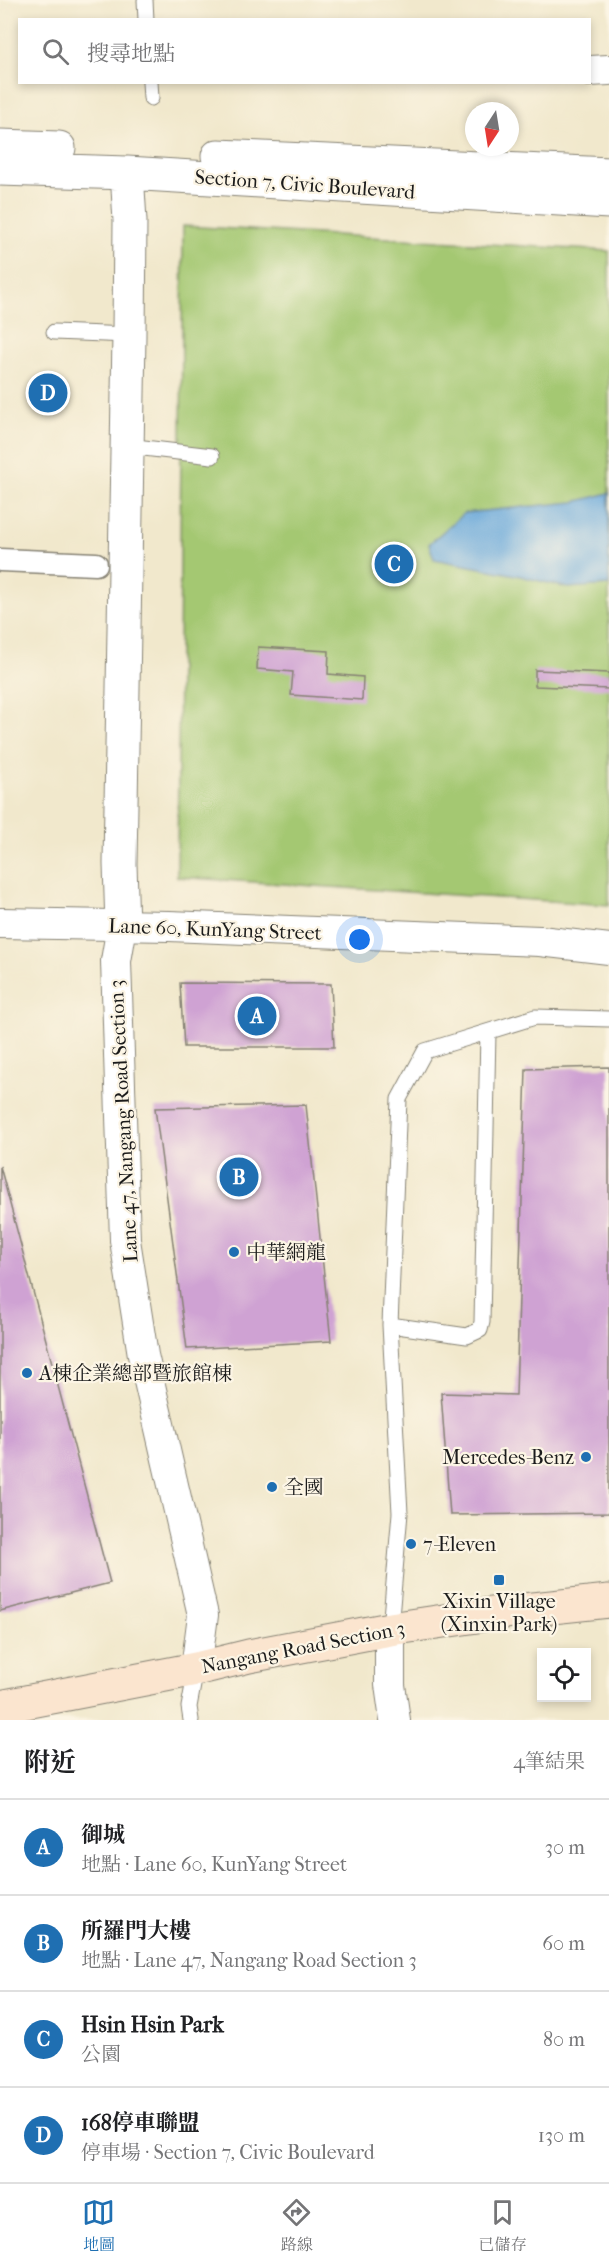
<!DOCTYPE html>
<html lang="zh-TW">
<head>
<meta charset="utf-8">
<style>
  body { margin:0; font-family:"IM FELL French Canon","Noto Serif TC",serif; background:#f2f2f2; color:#202124 }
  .controls { position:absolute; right:18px; bottom:18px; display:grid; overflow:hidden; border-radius:0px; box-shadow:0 3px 9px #0003 }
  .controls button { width:54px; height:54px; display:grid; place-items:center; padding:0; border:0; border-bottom:2px solid #e0e0e0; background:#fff; color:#202124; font:30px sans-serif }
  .compass { position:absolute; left:465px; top:102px; width:54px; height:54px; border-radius:50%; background:#fff; box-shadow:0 3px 9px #0003; rotate:192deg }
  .you { position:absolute; left:360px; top:940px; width:21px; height:21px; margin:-15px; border:4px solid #fff; border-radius:50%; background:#1a73e8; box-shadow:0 0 0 9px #1a73e833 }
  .badge { display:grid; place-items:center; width:39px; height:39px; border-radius:50%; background:#1f6fb2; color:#fff; font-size:20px; font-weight:700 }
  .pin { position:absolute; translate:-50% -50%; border:3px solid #fff; box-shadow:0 2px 6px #0006 }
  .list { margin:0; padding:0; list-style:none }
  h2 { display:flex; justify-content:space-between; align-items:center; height:78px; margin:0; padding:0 24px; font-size:26px }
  h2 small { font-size:20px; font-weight:400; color:#757577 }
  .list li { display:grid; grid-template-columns:39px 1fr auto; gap:18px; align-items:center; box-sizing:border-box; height:96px; padding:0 24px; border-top:2px solid #e0e0e0 }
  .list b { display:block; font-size:22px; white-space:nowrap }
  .list p { margin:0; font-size:20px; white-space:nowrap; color:#757577 }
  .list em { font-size:20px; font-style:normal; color:#757577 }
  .icon { flex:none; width:33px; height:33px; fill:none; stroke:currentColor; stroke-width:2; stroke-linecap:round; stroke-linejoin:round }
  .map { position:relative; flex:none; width:609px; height:1720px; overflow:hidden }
  .search { position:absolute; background:#fff; box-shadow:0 3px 9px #0003; left:18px; right:18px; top:18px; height:66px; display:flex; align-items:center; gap:15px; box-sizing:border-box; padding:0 21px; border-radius:0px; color:#757577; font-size:22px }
  .sheet { height:462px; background:#fff }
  nav { display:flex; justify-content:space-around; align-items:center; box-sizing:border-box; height:84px; border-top:2px solid #e0e0e0; background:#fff; font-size:16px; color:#757577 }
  nav a { display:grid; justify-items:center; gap:3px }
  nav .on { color:#1f6fb2 }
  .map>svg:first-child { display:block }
  .green { fill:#a4c872; stroke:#607247; stroke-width:1.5 }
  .water { fill:#67a7da; stroke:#42627b; stroke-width:1.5 }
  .building { fill:#cfa2d3 }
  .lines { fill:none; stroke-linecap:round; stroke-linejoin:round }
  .service-casing { stroke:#868274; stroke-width:17 }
  .pedestrian-casing { stroke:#868274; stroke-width:25 }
  .minor-casing { stroke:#868274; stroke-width:32 }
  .tertiary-casing { stroke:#868274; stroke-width:35 }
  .secondary-casing { stroke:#868274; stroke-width:35 }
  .service { stroke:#fff; stroke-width:15 }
  .pedestrian { stroke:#fff; stroke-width:22 }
  .minor { stroke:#fff; stroke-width:30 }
  .tertiary { stroke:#fff; stroke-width:33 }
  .secondary { stroke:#fbe5cf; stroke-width:33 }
  .poi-dot { fill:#1f6fb2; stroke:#fcf5e5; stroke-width:2 }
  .labels { text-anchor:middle; stroke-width:4.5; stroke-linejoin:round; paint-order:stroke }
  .street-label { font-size:20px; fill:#1c1c1c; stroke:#fcf5e5 }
  .poi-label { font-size:20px; fill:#1c1c1c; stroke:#fcf5e5; text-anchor:start }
</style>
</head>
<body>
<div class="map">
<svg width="609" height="1720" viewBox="0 0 609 1720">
  <rect width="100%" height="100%" fill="#fcf5e5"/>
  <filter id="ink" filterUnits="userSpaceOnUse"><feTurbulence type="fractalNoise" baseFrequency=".0167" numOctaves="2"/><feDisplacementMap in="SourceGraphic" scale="12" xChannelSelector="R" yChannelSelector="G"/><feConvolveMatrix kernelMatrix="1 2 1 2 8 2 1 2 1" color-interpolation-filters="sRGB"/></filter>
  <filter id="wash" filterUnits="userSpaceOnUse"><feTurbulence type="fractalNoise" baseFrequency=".008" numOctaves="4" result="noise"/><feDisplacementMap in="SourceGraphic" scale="24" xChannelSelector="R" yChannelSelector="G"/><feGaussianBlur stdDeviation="1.35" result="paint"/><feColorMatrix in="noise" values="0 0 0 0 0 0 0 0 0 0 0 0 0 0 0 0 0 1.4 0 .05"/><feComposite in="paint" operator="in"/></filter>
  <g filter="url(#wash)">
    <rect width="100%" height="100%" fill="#f1e8cc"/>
    <!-- green -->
    <path class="green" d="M183,226l426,25v654l-432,-28z"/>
    <!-- water -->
    <path class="water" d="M609,493v92l-41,3 -52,-13 -82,-16 -5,-15 35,-31 110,-11z"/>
    <g id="blocks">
      <!-- building -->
      <path class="building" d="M258,647l71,4 -1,23 35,3 -1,23 -71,-5 2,-23 -36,-3z
        M535,670l74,3v16l-74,-3z
        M180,983l151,1 3,63h-150z
        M609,1067v446l-159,2 -9,-122 75,2 10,-326z
        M306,1105l25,236 -144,8 -32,-241z
        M0,1166l110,417 -110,28z"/>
    </g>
  </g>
  <g filter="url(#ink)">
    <use href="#blocks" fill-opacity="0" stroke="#868274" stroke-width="1.5"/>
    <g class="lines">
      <defs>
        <path id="service" d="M145,0l1,20
          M150,82l1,16
          M54,332l75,3
          M127,446l85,10
          M390,1325l77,11 13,-6 2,-8 6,-290
          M390,1629l10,-116 -10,-188 9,-226 26,-48 110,-34 74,2
          M191,1720l-2,-13 7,-38"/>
        <path id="pedestrian" d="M0,560l96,4"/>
        <path id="minor" d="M590,71l19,-1
          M0,923l169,3 371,15 69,8
          M122,926l-6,35 9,279 18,115 60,260 -7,54
          M390,1629v56l5,35"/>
        <path id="tertiary" d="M0,146l59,2
          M218,156l391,18
          M0,169l127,4 482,29
          M122,926l-2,-62 9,-529 1,-114 -3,-48"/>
        <path id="secondary" d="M0,1707l196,-38 53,-13 141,-27 114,-17 105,-11"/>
      </defs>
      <!-- service casing -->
      <use href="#service" class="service-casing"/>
      <!-- pedestrian casing -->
      <use href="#pedestrian" class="pedestrian-casing"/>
      <!-- minor casing -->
      <use href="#minor" class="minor-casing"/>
      <!-- tertiary casing -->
      <use href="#tertiary" class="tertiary-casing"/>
      <!-- secondary casing -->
      <use href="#secondary" class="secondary-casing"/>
      <!-- service -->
      <use href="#service" class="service"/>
      <!-- pedestrian -->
      <use href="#pedestrian" class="pedestrian"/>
      <!-- minor -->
      <use href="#minor" class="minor"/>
      <!-- tertiary -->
      <use href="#tertiary" class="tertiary"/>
      <!-- secondary -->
      <use href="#secondary" class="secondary"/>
    </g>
  </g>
  <!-- markers -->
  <g class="poi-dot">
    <circle cx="234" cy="1252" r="6"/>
    <circle cx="27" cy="1373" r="6"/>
    <circle cx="586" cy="1457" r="6"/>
    <circle cx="272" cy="1487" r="6"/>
    <circle cx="411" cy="1544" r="6"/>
    <rect x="493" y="1574" width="12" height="12" rx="3"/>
  </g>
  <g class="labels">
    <!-- street labels -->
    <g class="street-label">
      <text transform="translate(305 184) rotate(4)" y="7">Section 7, Civic Boulevard</text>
      <text transform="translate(215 929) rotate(2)" y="7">Lane 60, KunYang Street</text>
      <text transform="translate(123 1121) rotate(-93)" y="7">Lane 47, Nangang Road Section 3</text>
      <text transform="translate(303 1647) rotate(-11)" y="7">Nangang Road Section 3</text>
    </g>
    <!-- poi labels -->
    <g class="poi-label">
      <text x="246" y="1259">中華網龍</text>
      <text x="39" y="1380">A棟企業總部暨旅館棟</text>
      <text x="574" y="1464" text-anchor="end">Mercedes-Benz</text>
      <text x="284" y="1494">全國</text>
      <text x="423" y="1551">7-Eleven</text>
      <text x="499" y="1608" text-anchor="middle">Xixin Village<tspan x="499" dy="23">(Xinxin Park)</tspan></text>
    </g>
  </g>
</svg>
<div class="controls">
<button><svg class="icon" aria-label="locate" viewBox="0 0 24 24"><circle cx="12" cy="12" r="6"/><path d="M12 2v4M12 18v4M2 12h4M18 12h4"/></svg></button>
</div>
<svg class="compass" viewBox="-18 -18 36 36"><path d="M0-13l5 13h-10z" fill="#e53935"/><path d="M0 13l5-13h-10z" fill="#757577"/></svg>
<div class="you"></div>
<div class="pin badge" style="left:257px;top:1016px">A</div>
<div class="pin badge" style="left:239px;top:1177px">B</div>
<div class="pin badge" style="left:394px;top:564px">C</div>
<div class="pin badge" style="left:48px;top:393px">D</div>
<div class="search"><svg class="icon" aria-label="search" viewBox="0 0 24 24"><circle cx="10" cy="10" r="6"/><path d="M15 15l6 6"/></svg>搜尋地點</div>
</div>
<section class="sheet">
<h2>附近<small>4筆結果</small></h2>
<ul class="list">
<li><span class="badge">A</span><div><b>御城</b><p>地點 · Lane 60, KunYang Street</p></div><em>30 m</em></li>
<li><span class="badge">B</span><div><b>所羅門大樓</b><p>地點 · Lane 47, Nangang Road Section 3</p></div><em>60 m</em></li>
<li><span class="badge">C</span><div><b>Hsin Hsin Park</b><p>公園</p></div><em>80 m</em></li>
<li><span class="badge">D</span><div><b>168停車聯盟</b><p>停車場 · Section 7, Civic Boulevard</p></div><em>130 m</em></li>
</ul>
</section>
<nav>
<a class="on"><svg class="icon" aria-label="map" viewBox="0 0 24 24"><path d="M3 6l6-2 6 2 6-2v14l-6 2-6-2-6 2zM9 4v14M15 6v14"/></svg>地圖</a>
<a><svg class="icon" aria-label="directions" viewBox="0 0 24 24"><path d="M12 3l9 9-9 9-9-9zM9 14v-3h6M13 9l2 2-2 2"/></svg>路線</a>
<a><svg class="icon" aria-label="saved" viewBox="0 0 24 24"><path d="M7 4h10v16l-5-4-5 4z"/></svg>已儲存</a>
</nav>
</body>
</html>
